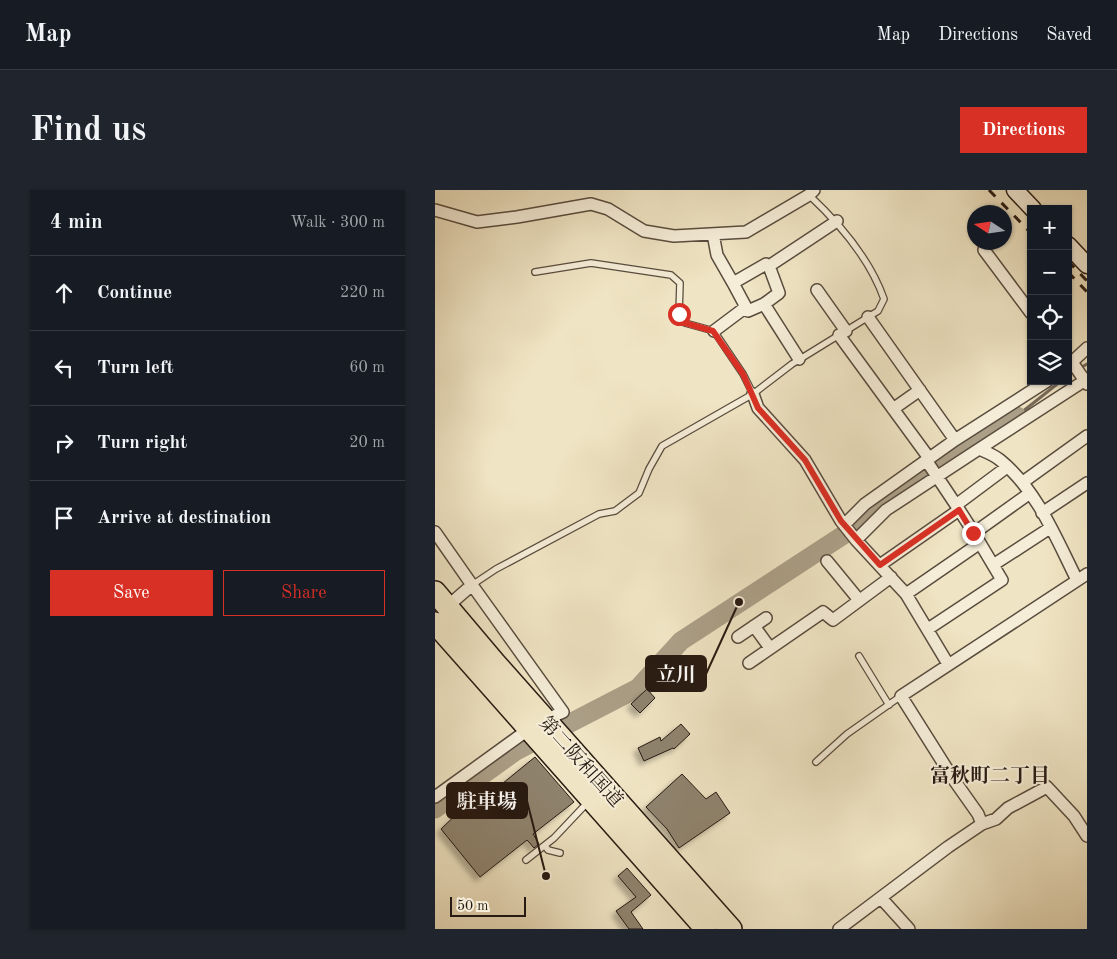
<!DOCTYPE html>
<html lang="en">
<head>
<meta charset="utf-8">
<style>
  body { margin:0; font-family:"Old Standard TT","Noto Serif JP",serif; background:#20242c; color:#f1f3f6 }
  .controls { position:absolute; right:15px; top:15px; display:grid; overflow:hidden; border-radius:0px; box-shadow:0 1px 4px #0004 }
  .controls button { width:45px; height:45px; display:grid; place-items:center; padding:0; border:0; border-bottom:1px solid #363941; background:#171b24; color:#f1f3f6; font:25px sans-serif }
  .compass { position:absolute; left:532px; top:15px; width:45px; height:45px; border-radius:50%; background:#171b24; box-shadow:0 1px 4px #0004; rotate:282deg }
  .scale { position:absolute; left:15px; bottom:12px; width:76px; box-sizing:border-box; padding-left:5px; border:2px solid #271a12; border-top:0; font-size:14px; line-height:18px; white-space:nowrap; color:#271a12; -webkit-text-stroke:4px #f5edd8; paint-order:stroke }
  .stop { position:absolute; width:15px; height:15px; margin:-11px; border:4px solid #d93025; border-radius:50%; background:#fff }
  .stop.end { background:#d93025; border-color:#fff; box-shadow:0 1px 5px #0008 }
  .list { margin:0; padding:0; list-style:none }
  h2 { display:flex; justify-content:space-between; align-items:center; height:65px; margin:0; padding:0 20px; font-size:21px }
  h2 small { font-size:16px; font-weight:400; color:#9ea1a6 }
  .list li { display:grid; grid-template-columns:32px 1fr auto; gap:15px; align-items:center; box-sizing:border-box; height:75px; padding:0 20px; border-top:1px solid #363941 }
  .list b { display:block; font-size:19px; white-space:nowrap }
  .list em { font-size:16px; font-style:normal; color:#9ea1a6 }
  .actions { display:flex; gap:10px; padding:15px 20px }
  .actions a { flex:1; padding:11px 0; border:1px solid #d93025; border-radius:0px; text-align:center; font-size:18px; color:#d93025 }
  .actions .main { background:#d93025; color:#fff }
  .icon { flex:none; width:28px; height:28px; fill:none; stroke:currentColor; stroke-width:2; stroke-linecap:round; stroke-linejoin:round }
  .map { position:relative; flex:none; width:652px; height:739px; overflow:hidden; border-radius:0px }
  header { display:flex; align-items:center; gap:30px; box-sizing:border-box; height:70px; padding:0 25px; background:#171b24; border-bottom:1px solid #363941 }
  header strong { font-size:24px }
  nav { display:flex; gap:28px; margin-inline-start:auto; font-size:18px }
  .intro { display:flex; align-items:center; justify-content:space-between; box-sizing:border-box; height:120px; padding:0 30px }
  h1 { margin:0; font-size:35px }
  .button { padding:12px 22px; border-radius:0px; background:#d93025; color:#fff; font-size:18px; font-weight:700 }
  main { display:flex; gap:30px; padding:0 30px }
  aside { flex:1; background:#171b24; border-radius:0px; box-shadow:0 1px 4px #0004 }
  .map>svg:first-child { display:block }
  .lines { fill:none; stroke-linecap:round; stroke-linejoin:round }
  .stream { stroke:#766a58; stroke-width:3 }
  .river { stroke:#ab9f87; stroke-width:19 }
  .building { fill:#8f836e; stroke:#271a12; filter:url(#shadow) }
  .lane-casing { stroke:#594c3e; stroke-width:8 }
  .street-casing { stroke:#594c3e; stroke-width:14 }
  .secondary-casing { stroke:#271a12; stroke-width:19 }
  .highway-casing { stroke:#271a12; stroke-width:24 }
  .lane { stroke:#f5edd8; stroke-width:5.5 }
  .street { stroke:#f5edd8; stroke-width:11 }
  .secondary { stroke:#f5edd8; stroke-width:16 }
  .highway { stroke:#efe4c3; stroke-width:21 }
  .rail { stroke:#271a12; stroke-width:3; stroke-dasharray:9 9; stroke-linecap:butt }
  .route { stroke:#d93025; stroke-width:6 }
  .labels { text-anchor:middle; stroke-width:4; stroke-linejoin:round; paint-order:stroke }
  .street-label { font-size:19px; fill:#271a12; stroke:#f5edd8 }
  .neighbourhood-label { font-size:20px; font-weight:bold; fill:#271a12; stroke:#f5edd8 }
  .leader { fill:none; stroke:#271a12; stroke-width:2 }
  .callout-dot { fill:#271a12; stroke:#f5edd8; stroke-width:2 }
  .callout { fill:#271a12; stroke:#271a12; stroke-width:2 }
  .callout-label { font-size:20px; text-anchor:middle; font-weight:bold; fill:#fff }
</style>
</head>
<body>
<header>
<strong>Map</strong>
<nav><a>Map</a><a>Directions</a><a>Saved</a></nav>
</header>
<div class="intro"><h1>Find us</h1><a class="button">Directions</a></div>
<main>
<aside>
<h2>4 min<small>Walk · 300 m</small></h2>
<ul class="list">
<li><svg class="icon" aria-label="ahead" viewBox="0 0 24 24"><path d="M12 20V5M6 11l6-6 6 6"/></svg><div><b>Continue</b></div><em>220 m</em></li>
<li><svg class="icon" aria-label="left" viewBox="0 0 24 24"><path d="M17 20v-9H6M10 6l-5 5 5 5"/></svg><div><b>Turn left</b></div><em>60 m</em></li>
<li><svg class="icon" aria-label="right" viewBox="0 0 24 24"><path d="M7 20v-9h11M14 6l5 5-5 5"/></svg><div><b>Turn right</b></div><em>20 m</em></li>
<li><svg class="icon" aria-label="arrive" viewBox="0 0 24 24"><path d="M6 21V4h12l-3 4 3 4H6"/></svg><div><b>Arrive at destination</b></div></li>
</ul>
<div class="actions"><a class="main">Save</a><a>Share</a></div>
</aside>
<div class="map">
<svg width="652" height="739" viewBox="0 0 652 739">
  <defs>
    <filter id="shadow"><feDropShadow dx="-4.5" dy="4.5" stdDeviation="2.5" flood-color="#0004"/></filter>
  </defs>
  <rect width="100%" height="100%" fill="#efe4c3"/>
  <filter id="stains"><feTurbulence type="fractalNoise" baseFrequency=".004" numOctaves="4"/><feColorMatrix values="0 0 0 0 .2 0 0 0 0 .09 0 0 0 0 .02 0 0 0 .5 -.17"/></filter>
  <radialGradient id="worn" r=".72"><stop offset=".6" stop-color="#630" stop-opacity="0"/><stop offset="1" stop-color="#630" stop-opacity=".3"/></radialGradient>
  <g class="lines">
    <!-- stream -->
    <path class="stream" d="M633,185l19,-11
      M582,226l44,-35"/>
    <!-- river -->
    <path class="river" d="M0,619l81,-58 122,-63 43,-47 167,-109 21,-20 94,-64 54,-32"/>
  </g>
  <!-- building -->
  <path class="building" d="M212,499l8,9 -15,15 -9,-9z
    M246,534l9,10 -16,15 -1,-1 -29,13 -6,-13 22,-11 1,4z
    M100,567l39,45 -41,32 6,10 -5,4 -7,-8 -47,37 -39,-48 24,-23 5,4z
    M247,584l24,25 10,-7 14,21 -51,35 -12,-19 -21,-22z
    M192,678l24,27 -20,17 12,17h-14l-13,-18 20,-14 -18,-21z"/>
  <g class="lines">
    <defs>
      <path id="lane" d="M100,82l56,-9 80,12 9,8 -1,31 6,9 29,8 29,43 10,20
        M37,395l24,-16 103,-55 16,-3 24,-18 10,-24 13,-23 91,-52 39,-30 86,-53 6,-12c-14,-40 -44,-75 -75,-104
        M424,466l30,49
        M381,572l31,-28 54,-38
        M110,656l3,4 12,3
        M91,670l28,-22 34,-36"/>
      <path id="street" d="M0,20l42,12 40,-5 74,-13 17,5 36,22 30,5 72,-4 63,-37 5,-5
        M278,44l4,21 16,28
        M549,60l47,63
        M382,100l29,41
        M329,114l-16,7 -15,-28 33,-19 3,2
        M433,127l87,123
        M279,141l32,-24
        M404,145l90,123
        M364,169l-35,-55 15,-11 -10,-27 68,-45
        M637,172l15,-14
        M633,175l4,-3 15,22
        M318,204l5,14 47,52 36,61 15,19 50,54 42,70
        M458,219l27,-19
        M544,259l108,-70
        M491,270l30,45 51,-38
        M588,292l64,-46
        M521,315l18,28 56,-40
        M607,323l45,-30
        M409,335l21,-21 90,-64 92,-59
        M0,342l37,53 -24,21
        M421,350l30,-30 93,-61c7,3 15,6 21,11 37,30 56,78 77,120
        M392,371l32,39
        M445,375l79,-55
        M558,375l57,-37
        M37,395l91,127 -18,8
        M471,404l74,-51
        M319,436l16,22
        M493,439l74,-49 -28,-47
        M303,447l28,-19
        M314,473l74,-51 10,8 58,-43
        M0,607l94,-68
        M547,634l14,-5 12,-11 39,-21 27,29 13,20
        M446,708l28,31
        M404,739l109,-82 34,-23 -4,-10 -24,-34 -53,-84 186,-122"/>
      <path id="secondary" d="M580,0l18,19
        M633,55l19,20"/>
      <path id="highway" d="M0,402l60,71 236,266
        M0,433l271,306"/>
    </defs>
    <!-- lane casing -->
    <use href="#lane" class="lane-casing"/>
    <!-- street casing -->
    <use href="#street" class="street-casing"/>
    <!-- secondary casing -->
    <use href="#secondary" class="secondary-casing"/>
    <!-- highway casing -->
    <use href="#highway" class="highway-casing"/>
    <!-- lane -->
    <use href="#lane" class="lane"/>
    <!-- street -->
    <use href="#street" class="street"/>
    <!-- secondary -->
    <use href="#secondary" class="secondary"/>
    <!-- highway -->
    <use href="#highway" class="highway"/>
    <!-- rail -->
    <path class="rail" d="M554,0l42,43
      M633,71l19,20
      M633,82l19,20"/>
  </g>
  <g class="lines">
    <!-- route -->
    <path class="route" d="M244,124l6,9 28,8 30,43 15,34 47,52 36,61 39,44 79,-55 14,23"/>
  </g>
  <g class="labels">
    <!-- street labels -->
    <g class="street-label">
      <text transform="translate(147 571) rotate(48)" y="7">第二阪和国道</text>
    </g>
    <!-- neighbourhood labels -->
    <g class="neighbourhood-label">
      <text x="555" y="592">富秋町二丁目</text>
    </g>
  </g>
  <!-- callouts -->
  <path class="leader" d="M304 412L271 484M111 686L92 611"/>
  <g class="callout-dot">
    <circle cx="304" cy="412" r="5"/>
    <circle cx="111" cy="686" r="5"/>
  </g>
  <g class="callout">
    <rect x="211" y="466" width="60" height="35" rx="5"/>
    <rect x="12" y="593" width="80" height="35" rx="5"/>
  </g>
  <g class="callout-label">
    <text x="241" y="491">立川</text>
    <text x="52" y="618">駐車場</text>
  </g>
  <rect width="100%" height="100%" filter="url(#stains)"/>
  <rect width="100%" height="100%" fill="url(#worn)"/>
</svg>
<div class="controls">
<button>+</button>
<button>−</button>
<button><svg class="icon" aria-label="locate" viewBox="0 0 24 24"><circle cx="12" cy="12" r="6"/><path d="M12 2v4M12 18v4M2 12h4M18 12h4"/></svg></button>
<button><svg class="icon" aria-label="layers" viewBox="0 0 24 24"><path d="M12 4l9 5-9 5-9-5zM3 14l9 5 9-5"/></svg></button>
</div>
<svg class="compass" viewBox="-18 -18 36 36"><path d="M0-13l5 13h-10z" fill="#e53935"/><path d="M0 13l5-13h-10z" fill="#9ea1a6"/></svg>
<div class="scale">50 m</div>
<div class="stop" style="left:244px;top:124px"></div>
<div class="stop end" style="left:538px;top:343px"></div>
</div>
</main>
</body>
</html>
